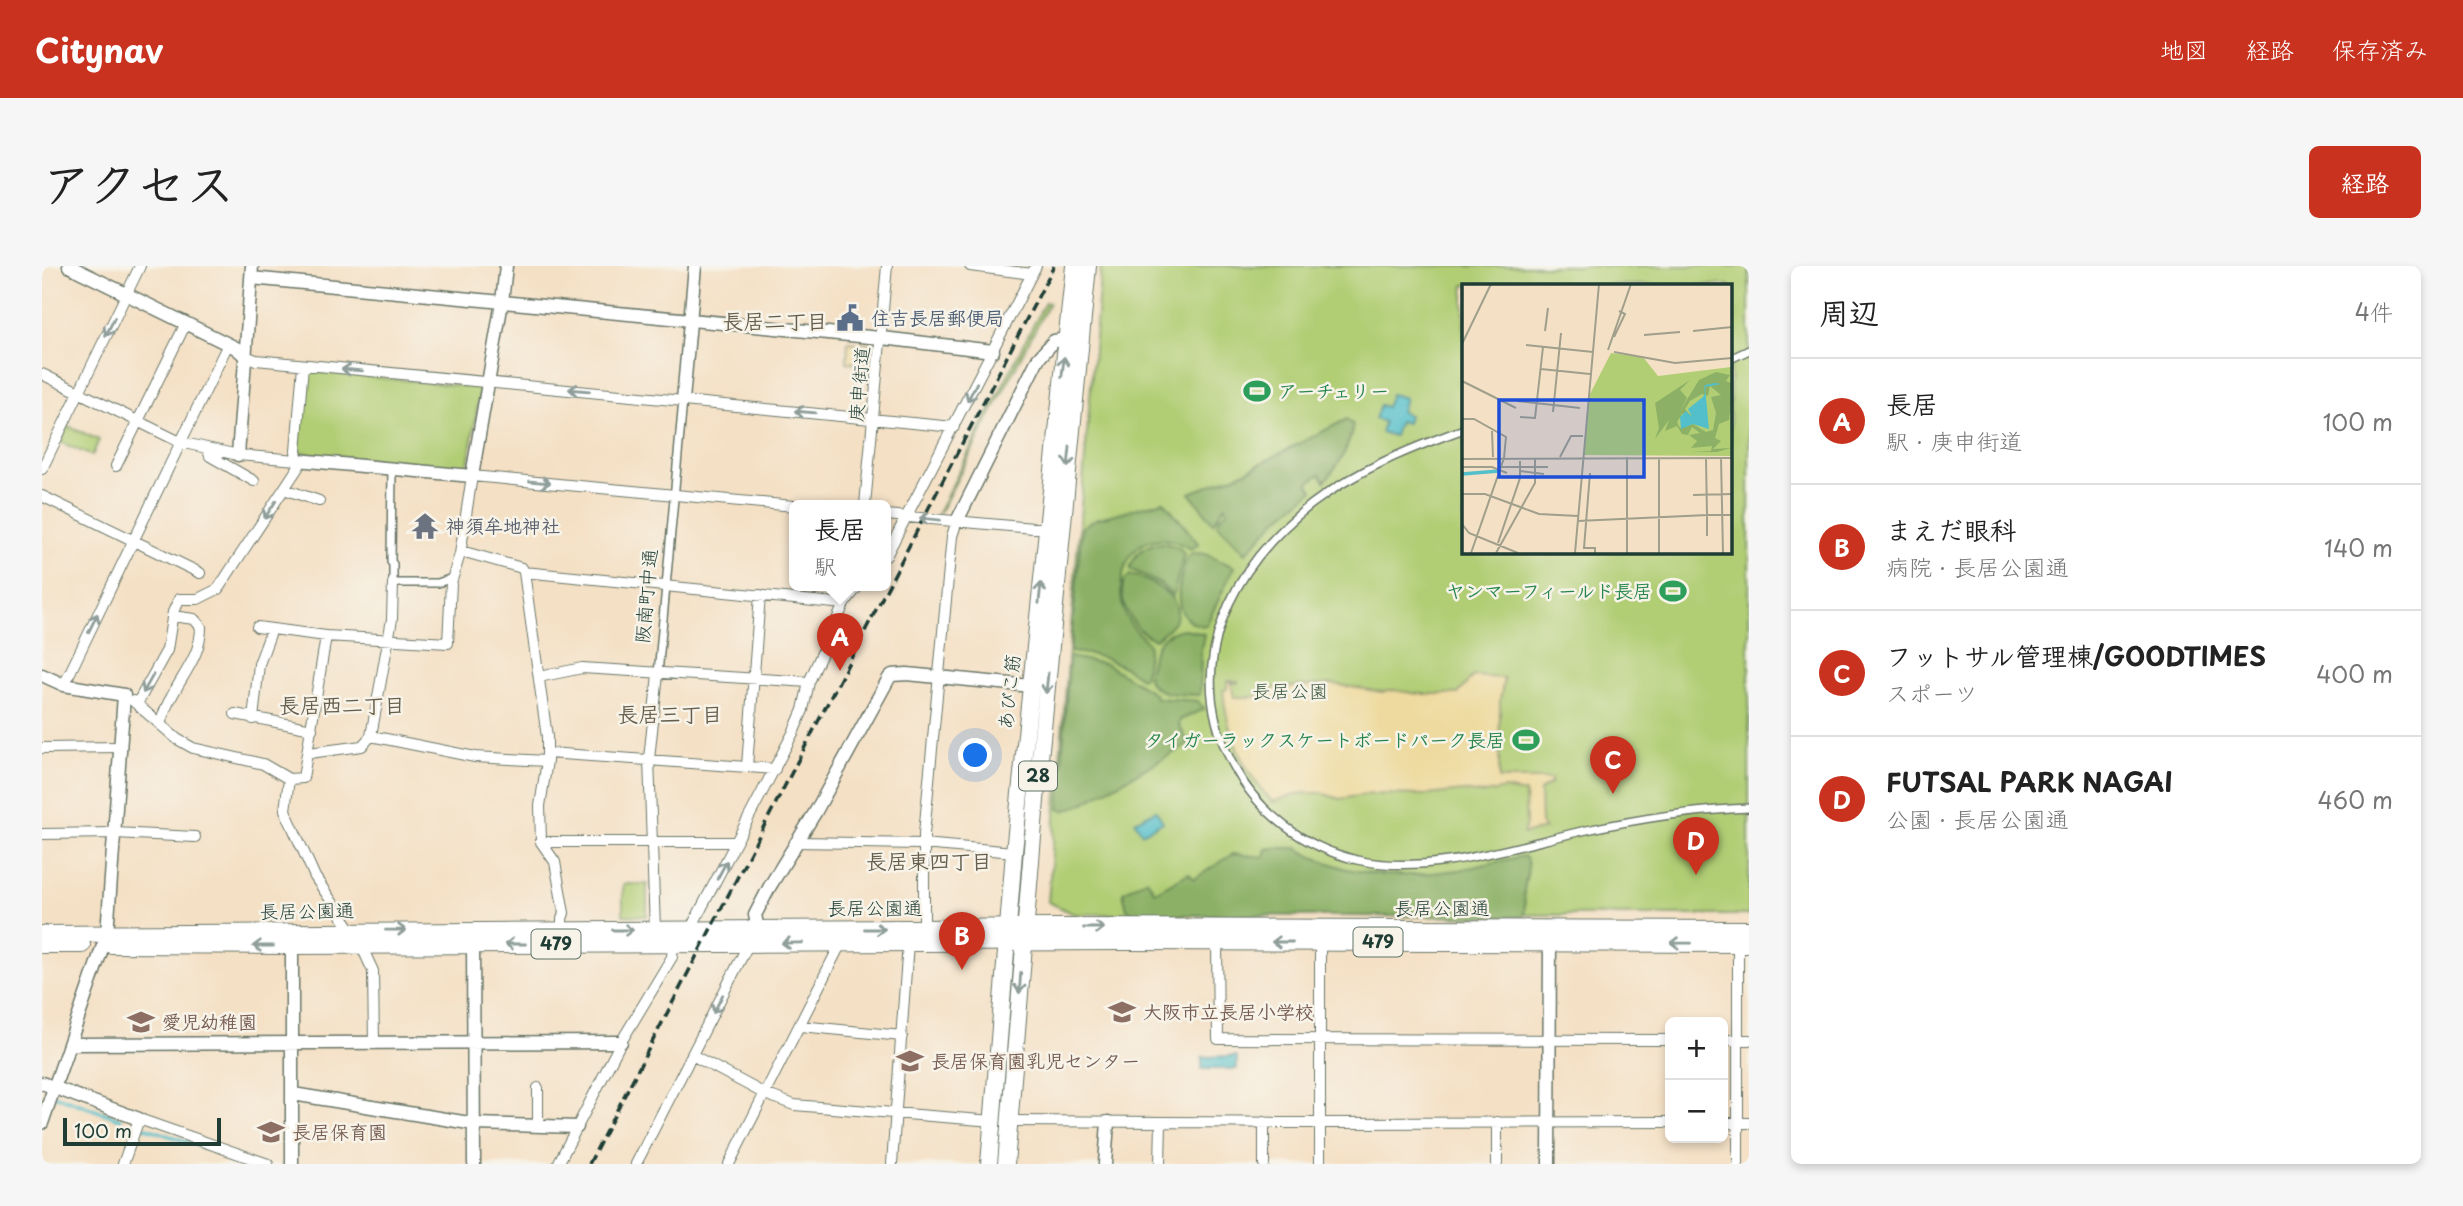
<!DOCTYPE html>
<html lang="ja">
<head>
<meta charset="utf-8">
<style>
  body { margin:0; font-family:"Playpen Sans","Klee One",sans-serif; background:#f6f6f6; color:#222 }
  .controls { position:absolute; right:21px; bottom:21px; display:grid; overflow:hidden; border-radius:10px; box-shadow:0 4px 10px #0003 }
  .controls button { width:63px; height:63px; display:grid; place-items:center; padding:0; border:0; border-bottom:2px solid #e0e0e0; background:#fff; color:#222; font:35px sans-serif }
  .scale { position:absolute; left:21px; bottom:18px; width:158px; box-sizing:border-box; padding-left:7px; border:4px solid #1f3d34; border-top:0; font-size:19px; line-height:24px; white-space:nowrap; color:#1f3d34; -webkit-text-stroke:5px #f7f3e8; paint-order:stroke }
  .you { position:absolute; left:934px; top:490px; width:24px; height:24px; margin:-18px; border:5px solid #fff; border-radius:50%; background:#1a73e8; box-shadow:0 0 0 10px #1a73e833 }
  .badge { display:grid; place-items:center; width:46px; height:46px; border-radius:50%; background:#c8321e; color:#fff; font-size:23px; font-weight:700 }
  .pin { position:absolute; translate:-50% -58px; filter:drop-shadow(0 2px 4px #0008) }
  .pin::after { content:''; position:absolute; top:37px; width:24px; height:21px; background:inherit; clip-path:polygon(0 0,100% 0,50% 100%) }
  .popup { position:absolute; left:747px; top:234px; width:102px; height:91px; box-sizing:border-box; display:grid; place-content:center; border-radius:10px; background:#fff; filter:drop-shadow(0 2px 5px #0005); font-size:23px; white-space:nowrap; color:#767676 }
  .popup b { font-size:26px; color:#222 }
  .popup::after { content:''; position:absolute; left:50%; top:100%; margin-left:-14px; border:14px solid transparent; border-top-color:#fff }
  .list { margin:0; padding:0; list-style:none }
  h2 { display:flex; justify-content:space-between; align-items:center; height:91px; margin:0; padding:0 28px; font-size:30px }
  h2 small { font-size:23px; font-weight:400; color:#767676 }
  .list li { display:grid; grid-template-columns:46px 1fr auto; gap:21px; align-items:center; box-sizing:border-box; height:126px; padding:0 28px; border-top:2px solid #e0e0e0 }
  .list b { display:block; font-size:26px; white-space:nowrap }
  .list p { margin:0; font-size:23px; white-space:nowrap; color:#767676 }
  .list em { font-size:23px; font-style:normal; color:#767676 }
  .map { position:relative; flex:none; width:1707px; height:898px; overflow:hidden; border-radius:10px }
  header { display:flex; align-items:center; gap:42px; box-sizing:border-box; height:98px; padding:0 35px; background:#c8321e; color:#fff }
  header strong { font-size:33px }
  nav { display:flex; gap:38px; margin-inline-start:auto; font-size:24px }
  .intro { display:flex; align-items:center; justify-content:space-between; box-sizing:border-box; height:168px; padding:0 42px }
  h1 { margin:0; font-size:49px }
  .button { padding:18px 32px; border-radius:10px; background:#c8321e; color:#fff; font-size:24px; font-weight:700 }
  main { display:flex; gap:42px; padding:0 42px }
  aside { flex:1; background:#fff; border-radius:10px; box-shadow:0 4px 10px #0003 }
  .map>svg:first-child { display:block }
  .green { fill:#b1ce75; stroke:#688654; stroke-width:2; fill-rule:evenodd }
  .forest { fill:#8cb166; stroke:#56774d; stroke-width:2 }
  .sand { fill:#eeda9e; stroke:#868c69; stroke-width:2 }
  .water { fill:#52bfcb; stroke:#387e80; stroke-width:2 }
  .lines { fill:none; stroke-linecap:round; stroke-linejoin:round }
  .stream { stroke:#52bfcb; stroke-width:3.5 }
  .pedestrian-casing { stroke:#6a7667; stroke-width:10 }
  .minor-casing { stroke:#6a7667; stroke-width:12 }
  .tertiary-casing { stroke:#6a7667; stroke-width:15 }
  .primary-casing { stroke:#6a7667; stroke-width:18 }
  .trunk-casing { stroke:#6a7667; stroke-width:18 }
  .pedestrian { stroke:#fff; stroke-width:7 }
  .minor { stroke:#fff; stroke-width:10 }
  .tertiary { stroke:#fff; stroke-width:12 }
  .primary { stroke:#fff; stroke-width:16 }
  .trunk { stroke:#fff; stroke-width:16 }
  .rail { stroke:#1f3d34; stroke-width:3.5; stroke-dasharray:10 5; stroke-linecap:butt }
  .oneway { stroke:#8f9e9a }
  .labels { text-anchor:middle; stroke-width:5; stroke-linejoin:round; paint-order:stroke }
  .shield { fill:#f7f3e8; stroke:#60746a; stroke-width:2 }
  .shield-label { font-size:18px; font-weight:bold; fill:#1f3d34 }
  .service-label { font-size:19px; font-weight:bold; fill:#4e5e75; stroke:#f7f3e8; text-anchor:start }
  .street-label { font-size:19px; fill:#1f3d34; stroke:#f7f3e8 }
  .leisure-label { font-size:19px; font-weight:bold; fill:#27864d; stroke:#f7f3e8; text-anchor:end }
  .worship-label { font-size:19px; font-weight:bold; fill:#5b616d; stroke:#f7f3e8; text-anchor:start }
  .park-label { font-size:19px; fill:#3c5a41; stroke:#f7f3e8 }
  .education-label { font-size:19px; font-weight:bold; fill:#785e54; stroke:#f7f3e8; text-anchor:start }
  .neighbourhood-label { font-size:21px; font-weight:bold; fill:#655e4c; stroke:#f7f3e8 }
  .inset-river { fill:none; stroke:#52bfcb; stroke-width:3.5 }
  .inset-road { fill:none; stroke:#9f9f8b; stroke-width:2 }
  .view { fill:#1d4ed8; fill-opacity:0.15; stroke:#1d4ed8; stroke-width:3.5 }
  .inset-edge { fill:none; stroke:#1f3d34; stroke-width:3.5 }
</style>
</head>
<body>
<header>
<strong>Citynav</strong>
<nav><a>地図</a><a>経路</a><a>保存済み</a></nav>
</header>
<div class="intro"><h1>アクセス</h1><a class="button">経路</a></div>
<main>
<div class="map">
<svg width="1707" height="898" viewBox="0 0 1707 898">
  <rect width="100%" height="100%" fill="#f7f3e8"/>
  <filter id="ink" filterUnits="userSpaceOnUse"><feTurbulence type="fractalNoise" baseFrequency=".0143" numOctaves="2"/><feDisplacementMap in="SourceGraphic" scale="14" xChannelSelector="R" yChannelSelector="G"/><feConvolveMatrix kernelMatrix="1 2 1 2 8 2 1 2 1" color-interpolation-filters="sRGB"/></filter>
  <filter id="wash" filterUnits="userSpaceOnUse"><feTurbulence type="fractalNoise" baseFrequency=".00686" numOctaves="4" result="noise"/><feDisplacementMap in="SourceGraphic" scale="28" xChannelSelector="R" yChannelSelector="G"/><feGaussianBlur stdDeviation="1.57" result="paint"/><feColorMatrix in="noise" values="0 0 0 0 0 0 0 0 0 0 0 0 0 0 0 0 0 1.4 0 .05"/><feComposite in="paint" operator="in"/></filter>
  <g filter="url(#wash)">
    <rect width="100%" height="100%" fill="#f4e0c5"/>
    <!-- green -->
    <path class="green" d="M1059,0h648v649l-675,-1 -26,-12zM1422,19h266v266h-266z
      M1003,36l4,1 -109,209 -2,1z
      M267,105l167,16 4,5 -12,73 -6,3 -161,-15 -3,-3 8,-76z
      M26,160l31,14 -7,16 -32,-14z
      M581,618h24v32l-24,-1z"/>
    <!-- forest -->
    <path class="forest" d="M1305,153l6,6c-4,23 -13,38 -28,56l-5,-7 -12,9 5,7 -39,32 -28,31 -29,-29 3,-7 8,-7 -3,-4 -12,17 -23,-30 54,-21z
      M1122,235l35,43 -8,5c-12,-6 -23,-12 -37,-9 -32,7 -38,49 -29,74 5,14 17,20 24,31l-4,30 -4,3c-25,-17 -40,-24 -71,-26l12,-125 14,-8z
      M1120,277l16,4 6,6 -11,43 -13,-12 -30,-15c4,-16 16,-25 32,-26z
      M1150,287l13,1 29,13 -28,59c-31,-3 -30,-30 -24,-53 2,-8 3,-15 10,-20z
      M1088,309c17,3 54,22 46,43 -3,8 -14,15 -20,21 -22,-4 -47,-49 -26,-64z
      M1143,363l19,5 -3,15 -1,46c-14,-1 -37,1 -48,-10 -6,-6 -3,-13 -2,-20 4,-20 13,-34 35,-36z
      M1027,391l37,7 49,30 1,4 42,3 6,8 -24,11 -1,5 10,19 -109,61 -16,6 -5,-2z
      M1232,582h22l17,9 33,12 38,6h31l44,-5 64,-14 3,2c5,13 -2,22 -2,35 0,9 3,16 -1,24l-387,-2 -9,-6 -4,-17 24,-13 8,13 34,-19 5,6 39,-25 31,3 2,-8z"/>
    <!-- sand -->
    <path class="sand" d="M806,76l21,2 3,4 -1,16 -24,-2z
      M1431,410l31,2 -4,23 -1,78h52v4l-11,8 1,32 4,6 -22,5 3,-10 -1,-31 -21,-4 -23,5 -17,-3 -37,4 -57,-1 -30,5 -19,-6h-17l-12,2 -19,7c-30,-28 -47,-72 -50,-112l4,-1v-8h11v2h-7l3,14h20l20,-9 59,-4 49,8 12,-2 24,4h40z"/>
    <!-- water -->
    <path class="water" d="M1349,128l14,4 -4,14 8,3 -2,8 -8,-2 -5,15 -13,-4 3,-10 -9,-3 5,-14 6,2z
      M1114,544l7,12 -21,11 -7,-12z
      M1195,790v13h-35v-12z"/>
    <g class="lines">
      <!-- stream -->
      <path class="stream" d="M14,830l65,23
        M96,859l111,38"/>
    </g>
  </g>
  <g filter="url(#ink)">
    <g class="lines">
      <defs>
        <path id="pedestrian" d="M1688,93l19,-9
          M1422,163c-53,19 -107,41 -152,75 -81,62 -131,160 -80,259 25,49 71,84 125,97 71,16 155,-13 225,-29 55,-12 110,-21 167,-23
          M350,203l-1,93 2,2v19h45l14,-5
          M616,408l25,-274"/>
        <path id="minor" d="M928,0l62,8
          M203,90l11,4 698,67
          M0,108l138,68 58,13 59,5
          M165,182l3,8 44,25
          M74,200l70,-143
          M0,203l98,-203
          M242,223l35,12
          M0,230l158,77
          M823,239l22,-239
          M844,249l147,13h14l4,-4
          M419,285l61,17 2,4 320,32
          M844,290l150,-290
          M215,361l69,9 122,7 3,-60 9,-29 12,-78 322,30
          M497,411l43,-9 227,14
          M22,419l164,-341
          M91,435l44,38 16,9 70,16 26,15 14,-1 23,-142
          M95,438l30,-54 6,-38 6,-13h19l20,-10 81,-123 -3,-15 7,-86
          M193,448l77,15
          M211,453l6,-55 13,-35
          M118,458c3,-9 6,-18 11,-26 12,-24 30,-43 30,-71l-7,-8 -22,-3
          M329,470l104,21 72,4v-24l-23,-165
          M0,482l79,-1
          M267,487l53,-7 9,-10 21,-117 1,-36
          M506,487l227,16
          M505,495l-7,45 1,36 14,20 9,51 -2,6v11
          M705,500l13,-171
          M247,513l-4,31 30,67 37,54
          M0,568l73,-1 80,4
          M499,576h195
          M753,576l128,2 91,8
          M882,663v-95l28,-298 5,-15
          M613,664l-6,-171 9,-85
          M648,664l103,-197 10,-23 6,-28 35,-78 15,-19
          M1696,675v223
          M1175,676l1,97 452,1
          M319,679l12,26 1,73
          M758,760l102,10
          M1681,774h26
          M650,789l73,39 29,11 199,16
          M496,822v38
          M968,855l310,2 350,-1
          M1681,857h26
          M81,898l16,-45 129,45
          M516,898l63,-122 51,-85 1,-13
          M594,898l113,-221
          M687,898l112,-221
          M850,898l16,-221
          M1118,898l1,-42
          M1222,898v-42
          M1278,898v-222
          M1455,898v-42"/>
        <path id="tertiary" d="M27,0l167,82 9,8
          M209,12l640,61 102,12
          M641,134l12,-134
          M196,189l14,-189
          M255,194l175,16 30,-174 4,-36
          M915,255l81,-162 16,-18 12,-2
          M0,409l22,10 60,10 -17,239 -65,189
          M716,663l-3,-14 15,-29 46,-75 73,-133 3,-3 15,-1 124,12
          M431,671l1,227
          M28,778l551,-2
          M0,817l97,36
          M251,828l182,30 102,3
          M250,898v-218
          M1063,898l3,-42
          M1507,898l1,-227"/>
        <path id="primary" d="M947,898l25,-312 60,-586
          M964,898l30,-364 52,-534"/>
        <path id="trunk" d="M0,668l1013,-7 694,2
          M0,679h40
          M69,679l181,1 833,-4 624,2"/>
      </defs>
      <!-- pedestrian casing -->
      <use href="#pedestrian" class="pedestrian-casing"/>
      <!-- minor casing -->
      <use href="#minor" class="minor-casing"/>
      <!-- tertiary casing -->
      <use href="#tertiary" class="tertiary-casing"/>
      <!-- primary casing -->
      <use href="#primary" class="primary-casing"/>
      <!-- trunk casing -->
      <use href="#trunk" class="trunk-casing"/>
      <!-- pedestrian -->
      <use href="#pedestrian" class="pedestrian"/>
      <!-- minor -->
      <use href="#minor" class="minor"/>
      <!-- tertiary -->
      <use href="#tertiary" class="tertiary"/>
      <!-- primary -->
      <use href="#primary" class="primary"/>
      <!-- trunk -->
      <use href="#trunk" class="trunk"/>
      <!-- rail -->
      <path class="rail" d="M547,898l465,-898"/>
    </g>
    <!-- one-way arrows -->
    <defs><path id="oneway-shaft" d="M-6 0H5M1.5-3L5.5 0L1.5 3" fill="none" stroke-width="1.6" stroke-linecap="round" stroke-linejoin="round" transform="scale(1.75)"/></defs>
    <g class="oneway">
      <use href="#oneway-shaft" transform="translate(68 61) rotate(116)"/>
      <use href="#oneway-shaft" transform="translate(1021 101) rotate(-83)"/>
      <use href="#oneway-shaft" transform="translate(310 104) rotate(-175)"/>
      <use href="#oneway-shaft" transform="translate(537 124) rotate(-175)"/>
      <use href="#oneway-shaft" transform="translate(930 126) rotate(117)"/>
      <use href="#oneway-shaft" transform="translate(763 146) rotate(-175)"/>
      <use href="#oneway-shaft" transform="translate(1027 191) rotate(96)"/>
      <use href="#oneway-shaft" transform="translate(498 216) rotate(5)"/>
      <use href="#oneway-shaft" transform="translate(228 244) rotate(123)"/>
      <use href="#oneway-shaft" transform="translate(888 253) rotate(-174)"/>
      <use href="#oneway-shaft" transform="translate(998 327) rotate(-84)"/>
      <use href="#oneway-shaft" transform="translate(51 357) rotate(-64)"/>
      <use href="#oneway-shaft" transform="translate(1005 417) rotate(96)"/>
      <use href="#oneway-shaft" transform="translate(106 418) rotate(119)"/>
      <use href="#oneway-shaft" transform="translate(680 604) rotate(-62)"/>
      <use href="#oneway-shaft" transform="translate(1052 662)"/>
      <use href="#oneway-shaft" transform="translate(833 663)"/>
      <use href="#oneway-shaft" transform="translate(354 664) rotate(-1)"/>
      <use href="#oneway-shaft" transform="translate(581 664)"/>
      <use href="#oneway-shaft" transform="translate(1240 676) rotate(180)"/>
      <use href="#oneway-shaft" transform="translate(750 677) rotate(179)"/>
      <use href="#oneway-shaft" transform="translate(1639 677) rotate(-179)"/>
      <use href="#oneway-shaft" transform="translate(473 678) rotate(180)"/>
      <use href="#oneway-shaft" transform="translate(221 680) rotate(-180)"/>
      <use href="#oneway-shaft" transform="translate(978 717) rotate(94)"/>
      <use href="#oneway-shaft" transform="translate(676 738) rotate(117)"/>
    </g>
  </g>
  <!-- icons -->
  <defs>
    <symbol id="civic-bare" viewBox="-9 -9 18 18"><path d="M-.6-6.5H3V-4.5H.6V-3L4-1V1h2V6H-6V1h2V-1L-.6-3ZM-1.2 2.5V6h2.4V2.5Z" fill="#5c6f8a" stroke="#f7f3e8" stroke-width="2.5" paint-order="stroke"/></symbol>
    <symbol id="stadium-bare" viewBox="-9 -9 18 18"><path d="M0-5a6.5 5 0 1 0 0 10a6.5 5 0 1 0 0-10ZM-3.5-1.8h7v3.6h-7Z" fill="#2e9e5b" stroke="#f7f3e8" stroke-width="2.5" paint-order="stroke"/></symbol>
    <symbol id="temple-bare" viewBox="-9 -9 18 18"><path d="M0-6L5-2H3V0L6.5 2.5H4V6H1.5V3h-3V6H-4V2.5H-6.5L-3 0V-2H-5Z" fill="#6b7280" stroke="#f7f3e8" stroke-width="2.5" paint-order="stroke"/></symbol>
    <symbol id="school-bare" viewBox="-9 -9 18 18"><path d="M0-5L7-2L0 1L-7-2ZM-4 1L0 2.5L4 1V4Q0 6-4 4Z" fill="#8d6e63" stroke="#f7f3e8" stroke-width="2.5" paint-order="stroke"/></symbol>
  </defs>
  <g fill-rule="evenodd">
    <use href="#civic-bare" x="789" y="33" width="38" height="38"/>
    <use href="#stadium-bare" x="1196" y="106" width="38" height="38"/>
    <use href="#temple-bare" x="364" y="241" width="38" height="38"/>
    <use href="#stadium-bare" x="1612" y="306" width="38" height="38"/>
    <use href="#stadium-bare" x="1465" y="455" width="38" height="38"/>
    <use href="#school-bare" x="1061" y="727" width="38" height="38"/>
    <use href="#school-bare" x="80" y="737" width="38" height="38"/>
    <use href="#school-bare" x="849" y="776" width="38" height="38"/>
    <use href="#school-bare" x="210" y="847" width="38" height="38"/>
  </g>
  <g class="labels">
    <!-- shield labels -->
    <g class="shield">
      <rect x="977" y="495.5" width="38" height="29" rx="5"/>
      <rect x="1311.5" y="661.5" width="49" height="29" rx="5"/>
      <rect x="489.5" y="663.5" width="49" height="29" rx="5"/>
    </g>
    <g class="shield-label">
      <text x="996" y="516">28</text>
      <text x="1336" y="682">479</text>
      <text x="514" y="684">479</text>
    </g>
    <!-- service labels -->
    <g class="service-label">
      <text x="829" y="59">住吉長居郵便局</text>
    </g>
    <!-- street labels -->
    <g class="street-label">
      <text transform="translate(817 118) rotate(-85)" y="7">庚申街道</text>
      <text transform="translate(604 330) rotate(-85)" y="7">阪南町中通</text>
      <text transform="translate(967 426) rotate(-84)" y="7">あびこ筋</text>
      <text x="833" y="649">長居公園通</text>
      <text x="1400" y="649">長居公園通</text>
      <text transform="translate(265 645) rotate(-1)" y="7">長居公園通</text>
    </g>
    <!-- leisure labels -->
    <g class="leisure-label">
      <text x="1236" y="132" text-anchor="start">アーチェリー</text>
      <text x="1610" y="332">ヤンマーフィールド長居</text>
      <text x="1463" y="481">タイガーラックスケートボードパーク長居</text>
    </g>
    <!-- worship labels -->
    <g class="worship-label">
      <text x="404" y="267">神須牟地神社</text>
    </g>
    <!-- park labels -->
    <g class="park-label">
      <text x="1248" y="432">長居公園</text>
    </g>
    <!-- education labels -->
    <g class="education-label">
      <text x="1101" y="753">大阪市立長居小学校</text>
      <text x="120" y="763">愛児幼稚園</text>
      <text x="889" y="802">長居保育園乳児センター</text>
      <text x="250" y="873">長居保育園</text>
    </g>
    <!-- neighbourhood labels -->
    <g class="neighbourhood-label">
      <text x="733" y="63">長居二丁目</text>
      <text x="300" y="447">長居西二丁目</text>
      <text x="628" y="456">長居三丁目</text>
      <text x="887" y="603">長居東四丁目</text>
    </g>
  </g>
  <!-- overview -->
  <g transform="translate(1420 18)">
    <rect width="270" height="270" fill="#f4e0c5"/>
    <path d="M149,69l32,4 15,19 73,-9v89l-147,-1 6,-61z" fill="#b1ce75"/>
    <path d="M254,88l14,3 -4,6 5,2v22l-2,15 -10,4 -4,14 6,3 -8,8 18,-1 -14,4h-27l21,-1 1,-5 -21,2 6,-7 -8,-6 11,-2 -8,-6 -4,8 -6,-1 -5,-8 -12,5 4,-11 -14,19 4,-11 -4,-25 35,-23 -10,10 7,8 -7,13 19,-31zM248,102l11,9 -10,2 5,16 -3,17 -7,2 -13,-8 -13,4 -3,-6 5,-8 10,3 -7,-8 5,-8 12,-7 6,2z" fill="#8cb166" fill-rule="evenodd"/>
    <path d="M253,99l6,1 -16,3 4,42 -16,-5 -12,5 -1,-12 6,-6 6,6 -4,-8 15,-12 2,-4 -1,-5 1,-3z" fill="#52bfcb"/>
    <path class="inset-river" d="M0,190l37,-3"/>
    <path class="inset-road" d="M83,47l3,-23M231,47l39,-4M182,51l36,-3M152,53l11,-23 -6,-3M0,60l29,-60M64,61l67,7M146,66l23,-66M152,68l61,11 57,-5M79,85l49,5M0,97l54,27M55,117l63,7M91,128l8,-79M58,133l15,1 8,-71M0,135h12l32,18 -2,21 -33,95M30,147l1,26M98,173l11,-21h12M259,173l2,96M0,175l270,-1M0,183h30l15,6M39,183h47M58,187l24,3M128,189l-6,75h11v5M0,210h23l54,20 39,2M231,211l39,-1M116,237l129,-6 -1,-56M0,240l7,9 49,20M245,252v-21h25M36,259l22,-65v-17M34,269l39,-70v-24M113,269l24,-269M165,269v-96M197,269v-94"/>
    <path class="view" d="M37,116h145v77h-145z"/>
    <rect width="270" height="270" class="inset-edge"/>
  </g>
</svg>
<div class="controls">
<button>+</button>
<button>−</button>
</div>
<div class="scale">100 m</div>
<div class="you"></div>
<div class="pin badge" style="left:798px;top:405px">A</div>
<div class="popup"><b>長居</b>駅</div>
<div class="pin badge" style="left:920px;top:704px">B</div>
<div class="pin badge" style="left:1571px;top:528px">C</div>
<div class="pin badge" style="left:1654px;top:609px">D</div>
</div>
<aside>
<h2>周辺<small>4件</small></h2>
<ul class="list">
<li><span class="badge">A</span><div><b>長居</b><p>駅 · 庚申街道</p></div><em>100 m</em></li>
<li><span class="badge">B</span><div><b>まえだ眼科</b><p>病院 · 長居公園通</p></div><em>140 m</em></li>
<li><span class="badge">C</span><div><b>フットサル管理棟/GOODTIMES</b><p>スポーツ</p></div><em>400 m</em></li>
<li><span class="badge">D</span><div><b>FUTSAL PARK NAGAI</b><p>公園 · 長居公園通</p></div><em>460 m</em></li>
</ul>
</aside>
</main>
</body>
</html>
